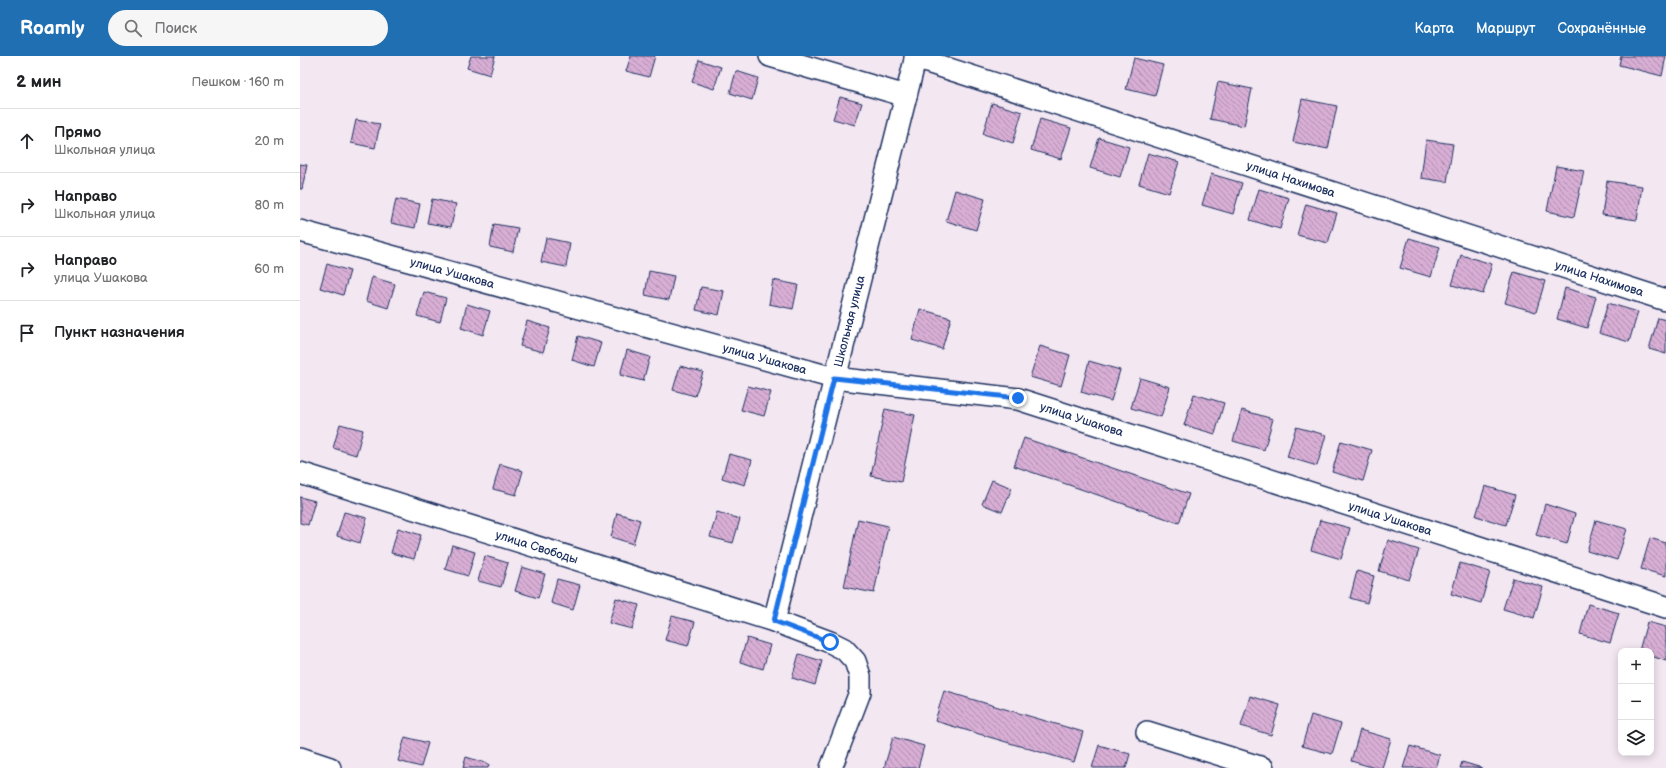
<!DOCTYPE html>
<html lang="ru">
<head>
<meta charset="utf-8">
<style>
  body { margin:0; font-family:"Balsamiq Sans",sans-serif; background:#f6f6f6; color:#202124 }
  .controls { position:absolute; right:12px; bottom:12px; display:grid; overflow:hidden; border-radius:8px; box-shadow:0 2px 10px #0003 }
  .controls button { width:36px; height:36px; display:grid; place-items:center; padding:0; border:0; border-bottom:1px solid #e0e0e0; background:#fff; color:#202124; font:20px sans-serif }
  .stop { position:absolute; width:12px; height:12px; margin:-9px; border:3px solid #1a73e8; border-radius:50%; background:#fff }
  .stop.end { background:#1a73e8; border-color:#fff; box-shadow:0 1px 4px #0008 }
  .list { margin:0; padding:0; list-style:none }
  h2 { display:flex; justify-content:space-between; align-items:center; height:52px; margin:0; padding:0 16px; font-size:17px }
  h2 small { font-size:13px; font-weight:400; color:#757577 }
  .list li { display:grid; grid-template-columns:26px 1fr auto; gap:12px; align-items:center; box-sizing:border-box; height:64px; padding:0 16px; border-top:1px solid #e0e0e0 }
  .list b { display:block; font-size:15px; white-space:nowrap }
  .list p { margin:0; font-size:13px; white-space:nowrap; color:#757577 }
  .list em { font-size:13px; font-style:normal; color:#757577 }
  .icon { flex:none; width:22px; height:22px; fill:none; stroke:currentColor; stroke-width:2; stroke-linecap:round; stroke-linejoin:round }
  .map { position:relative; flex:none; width:1366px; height:712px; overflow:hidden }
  header { display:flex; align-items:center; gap:24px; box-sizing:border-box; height:56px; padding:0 20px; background:#1f6fb2; color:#fff }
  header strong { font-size:19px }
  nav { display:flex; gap:22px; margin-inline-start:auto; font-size:14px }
  .search { width:280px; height:36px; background:#f6f6f6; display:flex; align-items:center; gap:10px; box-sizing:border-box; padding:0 14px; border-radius:22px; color:#757577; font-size:15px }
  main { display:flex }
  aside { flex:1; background:#fff }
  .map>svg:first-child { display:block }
  .building { fill:url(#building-back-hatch); stroke:#1b2f5e }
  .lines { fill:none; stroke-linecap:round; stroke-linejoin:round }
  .minor-casing { stroke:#1b2f5e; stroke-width:24 }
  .minor { stroke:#fff; stroke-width:21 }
  .route { stroke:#1a73e8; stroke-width:5 }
  .labels { text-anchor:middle; stroke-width:3; stroke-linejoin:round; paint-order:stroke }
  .street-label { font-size:12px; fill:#1b2f5e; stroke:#fff }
</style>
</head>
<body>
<header>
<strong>Roamly</strong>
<div class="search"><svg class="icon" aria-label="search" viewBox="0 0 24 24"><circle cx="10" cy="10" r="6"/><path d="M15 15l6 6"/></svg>Поиск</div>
<nav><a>Карта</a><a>Маршрут</a><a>Сохранённые</a></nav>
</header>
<main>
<aside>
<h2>2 мин<small>Пешком · 160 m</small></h2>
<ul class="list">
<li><svg class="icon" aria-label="ahead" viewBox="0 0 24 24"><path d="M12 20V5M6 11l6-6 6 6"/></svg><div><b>Прямо</b><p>Школьная улица</p></div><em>20 m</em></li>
<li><svg class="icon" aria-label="right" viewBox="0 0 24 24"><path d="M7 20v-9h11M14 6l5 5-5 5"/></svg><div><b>Направо</b><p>Школьная улица</p></div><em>80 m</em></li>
<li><svg class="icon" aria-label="right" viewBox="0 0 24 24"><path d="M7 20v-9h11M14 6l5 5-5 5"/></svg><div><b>Направо</b><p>улица Ушакова</p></div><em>60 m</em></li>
<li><svg class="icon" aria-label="arrive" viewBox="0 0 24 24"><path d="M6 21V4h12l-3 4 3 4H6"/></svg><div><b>Пункт назначения</b></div></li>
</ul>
</aside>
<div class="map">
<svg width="1366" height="712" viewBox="0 0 1366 712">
  <defs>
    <pattern id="building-back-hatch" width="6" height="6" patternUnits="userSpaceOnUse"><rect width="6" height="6" fill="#d8aed5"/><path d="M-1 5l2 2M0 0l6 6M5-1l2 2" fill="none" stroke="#ae8eb0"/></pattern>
  </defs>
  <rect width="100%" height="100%" fill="#f3e7f2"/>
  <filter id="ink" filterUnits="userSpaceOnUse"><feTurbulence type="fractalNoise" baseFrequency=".025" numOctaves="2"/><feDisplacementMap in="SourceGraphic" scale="8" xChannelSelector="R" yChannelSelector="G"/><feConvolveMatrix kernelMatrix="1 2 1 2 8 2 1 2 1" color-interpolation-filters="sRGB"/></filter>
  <g filter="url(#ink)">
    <!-- building -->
    <path class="building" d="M171,0h24l-5,19 -23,-7z
      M331,0h24l-6,21 -23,-6z
      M1321,0h45l-4,20 -43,-11z
      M834,2l29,7 -8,31 -29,-7z
      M399,4l22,7 -7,22 -22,-7z
      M436,15l22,7 -6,22 -22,-7z
      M918,26l34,7 -8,37 -34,-7z
      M540,41l22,6 -7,22 -22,-6z
      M1002,43l35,7 -9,43 -35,-7z
      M692,47l30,9 -9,31 -30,-9z
      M740,63l31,9 -10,31 -30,-9z
      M56,64l24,4 -5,24 -24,-5z
      M799,82l30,9 -9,30 -30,-9z
      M1126,84l27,4 -6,38 -26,-4z
      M848,97l31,9 -10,31 -30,-9z
      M0,108l7,1 -5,24h-2z
      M1256,110l28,5 -10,46 -27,-6z
      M911,118l31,9 -9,31 -31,-9z
      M1307,125l35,5 -5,34 -35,-5z
      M959,133l30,9 -9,31 -30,-9z
      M655,134l30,9 -9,31 -30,-9z
      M96,143l24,5 -5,24 -24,-5z
      M132,143l24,5 -5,23 -24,-4z
      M1006,148l31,9 -9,30 -31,-8z
      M194,168l24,4 -5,24 -23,-5z
      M246,182l24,5 -4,24 -25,-5z
      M1109,182l31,9 -9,30 -31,-9z
      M1161,199l31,9 -9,30 -31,-9z
      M27,208l23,7 -7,24 -23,-7z
      M349,215l25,5 -5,24 -24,-5z
      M1214,216l31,9 -9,31 -31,-9z
      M72,221l23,7 -7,24 -22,-7z
      M473,224l25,5 -5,24 -24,-5z
      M401,231l23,4 -5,24 -23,-5z
      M1265,232l31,9 -9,31 -30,-9z
      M124,236l22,6 -6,24 -23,-6z
      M1308,247l30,9 -9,30 -30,-9z
      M167,248l23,7 -7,24 -22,-7z
      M620,253l31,9 -9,31 -30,-9z
      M1358,262l8,2v34l-17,-5z
      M227,265l23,7 -7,24 -23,-6z
      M278,280l23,7 -7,24 -22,-7z
      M740,290l30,9 -9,31 -31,-9z
      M327,294l23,7 -7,24 -23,-6z
      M789,305l31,9 -9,31 -30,-9z
      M380,310l23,6 -8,24 -22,-6z
      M840,322l30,9 -9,30 -30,-9z
      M448,330l23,6 -7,24 -23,-6z
      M894,338l30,9 -9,31 -31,-9z
      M585,353l30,6 -14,67 -30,-6z
      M942,354l31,9 -9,31 -31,-9z
      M40,368l23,6 -7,25 -23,-7z
      M996,371l30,8 -9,31 -30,-9z
      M724,382l165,56 -10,29 -165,-57z
      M1041,385l31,9 -9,31 -31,-9z
      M429,398l23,6 -7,25 -23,-7z
      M200,408l23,7 -7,24 -23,-6z
      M692,424l20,8 -10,24 -20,-8z
      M1185,430l30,9 -9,30 -30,-9z
      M0,441l15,4 -7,24 -8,-2z
      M1245,448l30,10 -8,30 -31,-9z
      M44,456l23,6 -7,25 -23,-7z
      M417,456l23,7 -7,24 -23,-6z
      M317,457l23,7 -7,24 -22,-7z
      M558,463l30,7 -14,67 -30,-6z
      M1020,464l30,8 -9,31 -30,-9z
      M1296,464l31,9 -10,31 -30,-9z
      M98,472l23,7 -7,24 -23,-6z
      M1350,482l16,5v33l-25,-7z
      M1088,484l31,10 -10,30 -30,-9z
      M152,489l23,7 -7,24 -23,-7z
      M185,500l23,7 -7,24 -23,-6z
      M1160,507l30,9 -9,31 -30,-9z
      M222,511l23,7 -7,24 -23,-7z
      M1057,515l17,5 -7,27 -17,-5z
      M1213,522l30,9 -9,31 -31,-9z
      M257,523l23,6 -7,25 -22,-7z
      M316,542l23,7 -7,24 -23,-6z
      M1288,548l31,9 -9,30 -30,-9z
      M372,560l23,6 -7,24 -23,-6z
      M1347,566l19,5v34l-15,-5v-5h-12z
      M447,582l23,7 -7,24 -23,-7z
      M499,598l23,7 -7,24 -23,-7z
      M644,635l139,41 -9,30 -139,-41z
      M950,640l30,9 -9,30 -30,-9z
      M1011,659l30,9 -9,30 -30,-8z
      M1060,674l31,9 -9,29h-7l-24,-7z
      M105,681l23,6 -7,24 -23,-6z
      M593,681l31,9 -6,22h-34z
      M799,689l31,9 -4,14h-34z
      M1110,690l30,9 -4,13h-33z
      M166,701l23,7 -1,4h-25z
      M1162,706l20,6h-22z"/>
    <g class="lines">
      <defs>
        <g id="minor">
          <path d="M470,0l136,40"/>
          <path id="s1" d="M615,2l751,242"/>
          <path id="s2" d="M0,175l534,147 184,21 648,208"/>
          <path id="s3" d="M0,417l474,148"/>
          <path d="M847,676l116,36"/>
          <path d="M0,702l30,10"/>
          <path id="s4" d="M531,712l29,-76v-16l-5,-15 -11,-12 -14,-7 -56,-21 142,-565"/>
        </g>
      </defs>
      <!-- minor casing -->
      <use href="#minor" class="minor-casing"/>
      <!-- minor -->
      <use href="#minor" class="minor"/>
    </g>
  </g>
  <g class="lines" filter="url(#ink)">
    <!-- route -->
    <path class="route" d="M530,586l-56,-21 60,-243 184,20"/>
  </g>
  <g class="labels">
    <!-- street labels -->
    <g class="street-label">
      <text dy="4" stroke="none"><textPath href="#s1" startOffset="395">улица Нахимова</textPath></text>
      <text dy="4" stroke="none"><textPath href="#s2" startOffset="158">улица Ушакова</textPath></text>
      <text dy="4" stroke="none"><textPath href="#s1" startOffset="719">улица Нахимова</textPath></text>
      <text dy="4" stroke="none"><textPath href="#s4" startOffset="514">Школьная улица</textPath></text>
      <text dy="4" stroke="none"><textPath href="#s2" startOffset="482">улица Ушакова</textPath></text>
      <text dy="4" stroke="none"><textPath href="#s2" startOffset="806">улица Ушакова</textPath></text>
      <text dy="4" stroke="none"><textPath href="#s2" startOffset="1130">улица Ушакова</textPath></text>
      <text dy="4" stroke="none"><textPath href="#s3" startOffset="248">улица Свободы</textPath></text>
    </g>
  </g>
</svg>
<div class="controls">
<button>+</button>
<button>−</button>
<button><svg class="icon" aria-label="layers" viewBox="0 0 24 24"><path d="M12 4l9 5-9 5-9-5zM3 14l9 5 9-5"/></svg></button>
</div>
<div class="stop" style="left:530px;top:586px"></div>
<div class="stop end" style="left:718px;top:342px"></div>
</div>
</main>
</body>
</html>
